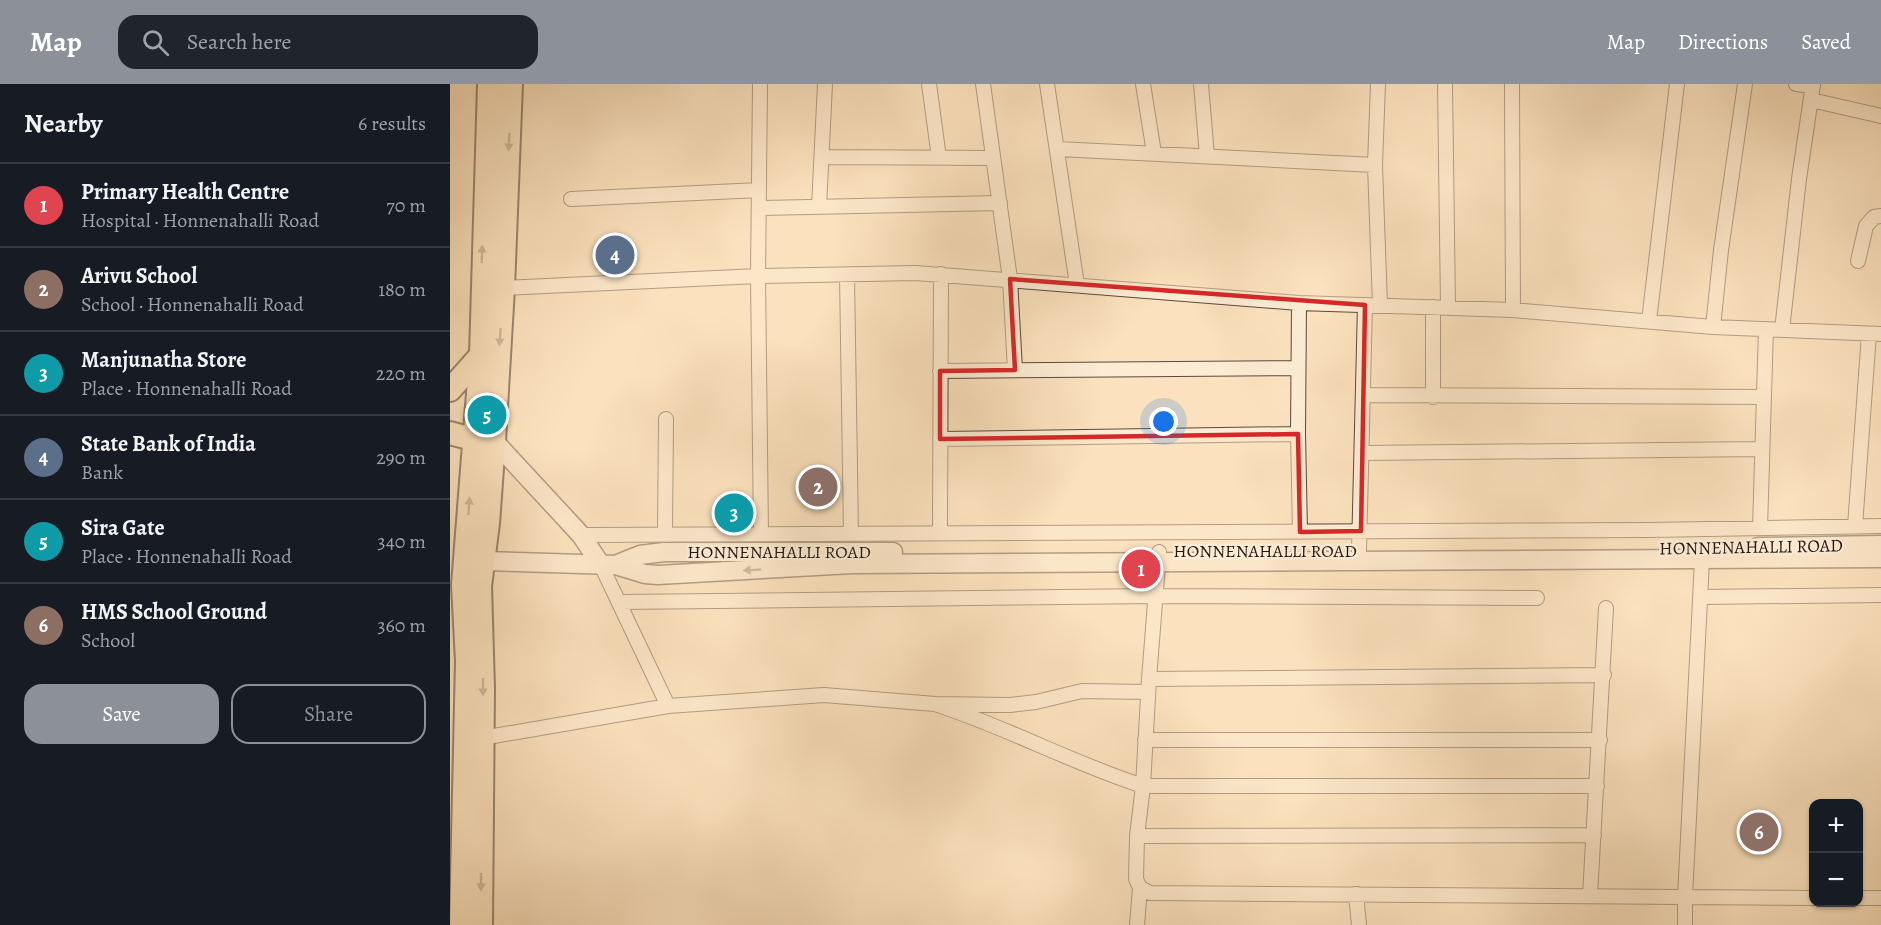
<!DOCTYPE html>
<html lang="en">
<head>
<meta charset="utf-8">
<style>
  body { margin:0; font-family:Alegreya,serif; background:#20242c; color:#f1f3f6 }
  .controls { position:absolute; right:18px; bottom:18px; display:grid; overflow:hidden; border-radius:12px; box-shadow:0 2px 4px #0004 }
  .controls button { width:54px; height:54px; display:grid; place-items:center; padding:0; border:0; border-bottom:2px solid #363941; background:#171b24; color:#f1f3f6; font:30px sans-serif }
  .you { position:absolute; left:714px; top:338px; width:21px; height:21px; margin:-15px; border:4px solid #fff; border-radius:50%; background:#1a73e8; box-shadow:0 0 0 9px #1a73e833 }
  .badge { display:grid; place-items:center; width:39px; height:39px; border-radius:50%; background:#8c9099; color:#fff; font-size:20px; font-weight:700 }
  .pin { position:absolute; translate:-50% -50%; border:3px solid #fff; box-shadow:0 2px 6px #0006 }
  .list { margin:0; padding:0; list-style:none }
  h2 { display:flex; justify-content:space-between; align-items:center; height:78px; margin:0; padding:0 24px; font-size:26px }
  h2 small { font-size:20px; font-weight:400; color:#9ea1a6 }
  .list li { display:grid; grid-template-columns:39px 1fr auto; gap:18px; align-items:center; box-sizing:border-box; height:84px; padding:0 24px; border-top:2px solid #363941 }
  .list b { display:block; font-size:22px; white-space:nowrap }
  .list p { margin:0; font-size:20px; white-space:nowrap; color:#9ea1a6 }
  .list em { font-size:20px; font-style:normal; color:#9ea1a6 }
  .actions { display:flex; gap:12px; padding:18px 24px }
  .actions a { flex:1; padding:14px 0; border:2px solid #8c9099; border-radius:18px; text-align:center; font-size:21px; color:#8c9099 }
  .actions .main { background:#8c9099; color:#fff }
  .icon { flex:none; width:33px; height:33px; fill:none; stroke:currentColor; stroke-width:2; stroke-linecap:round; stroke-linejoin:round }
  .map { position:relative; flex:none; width:1431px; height:841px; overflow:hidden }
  header { display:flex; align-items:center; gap:36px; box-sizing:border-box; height:84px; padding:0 30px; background:#8c9099; color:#fff }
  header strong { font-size:28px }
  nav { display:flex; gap:33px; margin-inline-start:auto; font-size:21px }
  .search { width:420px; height:54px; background:#20242c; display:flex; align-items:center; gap:15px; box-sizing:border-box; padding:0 21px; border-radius:18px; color:#9ea1a6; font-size:22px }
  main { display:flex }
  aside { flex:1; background:#171b24 }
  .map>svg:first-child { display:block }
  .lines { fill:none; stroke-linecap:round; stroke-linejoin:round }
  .minor-casing { stroke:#5a4a3e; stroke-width:16 }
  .tertiary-casing { stroke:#5a4a3e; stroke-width:21 }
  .primary-casing { stroke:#241813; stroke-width:26 }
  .minor { stroke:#fcecd4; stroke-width:14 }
  .tertiary { stroke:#fcecd4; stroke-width:18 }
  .primary { stroke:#fbe1bd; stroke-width:22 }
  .oneway { fill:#9a8770 }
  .oneway2 { fill:#9b8d7d }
  .marked { fill:none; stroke:#d62828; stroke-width:4.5; stroke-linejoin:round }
  .labels { text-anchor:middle; stroke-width:5; stroke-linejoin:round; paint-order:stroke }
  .street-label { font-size:18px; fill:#241813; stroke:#fcecd4 }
</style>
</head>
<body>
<header>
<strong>Map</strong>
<div class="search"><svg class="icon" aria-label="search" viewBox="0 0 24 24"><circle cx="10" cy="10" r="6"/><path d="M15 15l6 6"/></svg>Search here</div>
<nav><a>Map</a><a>Directions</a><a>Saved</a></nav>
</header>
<main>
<aside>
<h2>Nearby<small>6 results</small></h2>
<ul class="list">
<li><span class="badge" style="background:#e0444e">1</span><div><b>Primary Health Centre</b><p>Hospital · Honnenahalli Road</p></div><em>70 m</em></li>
<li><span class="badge" style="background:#8d6e63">2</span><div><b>Arivu School</b><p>School · Honnenahalli Road</p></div><em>180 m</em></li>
<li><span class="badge" style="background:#0f9aa8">3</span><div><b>Manjunatha Store</b><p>Place · Honnenahalli Road</p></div><em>220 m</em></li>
<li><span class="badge" style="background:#5c6f8a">4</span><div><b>State Bank of India</b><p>Bank</p></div><em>290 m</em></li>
<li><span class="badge" style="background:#0f9aa8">5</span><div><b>Sira Gate</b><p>Place · Honnenahalli Road</p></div><em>340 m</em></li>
<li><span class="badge" style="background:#8d6e63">6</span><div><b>HMS School Ground</b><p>School</p></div><em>360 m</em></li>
</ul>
<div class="actions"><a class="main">Save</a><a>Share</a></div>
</aside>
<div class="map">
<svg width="1431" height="841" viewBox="0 0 1431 841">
  <rect width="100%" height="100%" fill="#fbe1bd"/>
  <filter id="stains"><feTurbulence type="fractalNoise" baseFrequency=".00333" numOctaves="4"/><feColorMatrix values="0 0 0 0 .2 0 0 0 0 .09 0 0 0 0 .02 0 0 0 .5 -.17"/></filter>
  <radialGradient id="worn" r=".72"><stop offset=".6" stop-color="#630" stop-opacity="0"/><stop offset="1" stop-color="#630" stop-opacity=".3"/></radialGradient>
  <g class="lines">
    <defs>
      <path id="minor" d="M310,0l-2,192 3,258
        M479,0l10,74
        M533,0l27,195 5,91
        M597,0l30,201
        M693,0l11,69
        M751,0l6,72
        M928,0l-3,81 5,140
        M995,0l3,223
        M1062,0l1,226
        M1346,0l17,2
        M1361,16l70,16
        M608,65l317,16
        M372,73l171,1
        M121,115l188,-9
        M369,123l6,-123
        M309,124l241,-5
        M1408,177l8,-35 8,-9 7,-1
        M397,191l4,259
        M53,204l255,-12 158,-3 383,30 214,7 200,17 168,7
        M849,219l-1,131 2,98
        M983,223v90
        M1199,237l28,-237
        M1263,243l8,-77 24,-166
        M1332,246l17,-151 14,-95
        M490,287l358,-3
        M913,311l401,2
        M490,355l358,-5
        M912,369l400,-4
        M1405,442l14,-192
        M1310,444l6,-199
        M490,449l1,-259
        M215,450l1,-115
        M131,451l1069,-5 231,-4
        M909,467l6,-246
        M709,468l-10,127 -6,107 -6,50 -1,43 4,9 10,5 664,5
        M151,481l67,141
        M1251,513l180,-2
        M170,518l536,-6 381,2
        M699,595l455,-4
        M485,620c71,23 137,59 208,82h454
        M32,654l186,-32 156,-11 111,9 75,1 26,-3 46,-11 66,1
        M695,656h455
        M687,752l457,-1
        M906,810l3,31
        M1140,812l16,-288
        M1408,814h23
        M687,841l3,-37
        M1235,841v-28l17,-337"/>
      <path id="tertiary" d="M44,357l87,94 20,30
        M1308,463l123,-2
        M33,477l132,4 30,9 13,1 194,-11 1029,-6
        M165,481l25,-10 24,-3h229"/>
      <path id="primary" d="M0,306l31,-35
        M0,349l26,7
        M11,841l6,-264 -4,-76 18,-230 8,-271
        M31,841l2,-237 -3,-102 8,-63 6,-82 9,-153 8,-204"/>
    </defs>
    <!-- minor casing -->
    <use href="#minor" class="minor-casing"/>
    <!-- tertiary casing -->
    <use href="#tertiary" class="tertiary-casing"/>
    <!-- primary casing -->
    <use href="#primary" class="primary-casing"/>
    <!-- minor -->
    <use href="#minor" class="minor"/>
    <!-- tertiary -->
    <use href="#tertiary" class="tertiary"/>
    <!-- primary -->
    <use href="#primary" class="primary"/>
  </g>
  <!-- one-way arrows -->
  <defs><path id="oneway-solid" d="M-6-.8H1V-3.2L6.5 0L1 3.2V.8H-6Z" transform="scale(1.5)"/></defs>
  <g class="oneway">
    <use href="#oneway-solid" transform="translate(59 58) rotate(92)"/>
    <use href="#oneway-solid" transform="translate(32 170) rotate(-88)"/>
    <use href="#oneway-solid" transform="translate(50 253) rotate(94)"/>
    <use href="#oneway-solid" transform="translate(19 422) rotate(-86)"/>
    <use href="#oneway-solid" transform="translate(33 603) rotate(90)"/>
    <use href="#oneway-solid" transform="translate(31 798) rotate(90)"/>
  </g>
  <use class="oneway2" href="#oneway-solid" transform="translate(302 486) rotate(177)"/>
  <!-- marked area -->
  <path d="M0 0H1431V841H0ZM560,195l355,26 -4,226 -61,1 -2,-98 -358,5v-68l75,-1z" fill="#fbe1bd" fill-opacity=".55" fill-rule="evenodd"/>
  <path class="marked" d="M560,195l355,26 -4,226 -61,1 -2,-98 -358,5v-68l75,-1z"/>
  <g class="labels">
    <!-- street labels -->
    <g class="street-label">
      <text transform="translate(1301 463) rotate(-1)" y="6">HONNENAHALLI ROAD</text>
      <text x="815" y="473">HONNENAHALLI ROAD</text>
      <text x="329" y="474">HONNENAHALLI ROAD</text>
    </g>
  </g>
  <rect width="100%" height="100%" filter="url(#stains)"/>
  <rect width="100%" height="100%" fill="url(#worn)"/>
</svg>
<div class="controls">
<button>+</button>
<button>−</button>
</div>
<div class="you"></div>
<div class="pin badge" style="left:691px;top:485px;background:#e0444e">1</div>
<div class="pin badge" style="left:368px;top:403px;background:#8d6e63">2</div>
<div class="pin badge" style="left:284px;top:429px;background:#0f9aa8">3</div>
<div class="pin badge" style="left:165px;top:171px;background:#5c6f8a">4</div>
<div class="pin badge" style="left:37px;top:331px;background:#0f9aa8">5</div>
<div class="pin badge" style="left:1309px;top:748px;background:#8d6e63">6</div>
</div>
</main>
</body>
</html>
